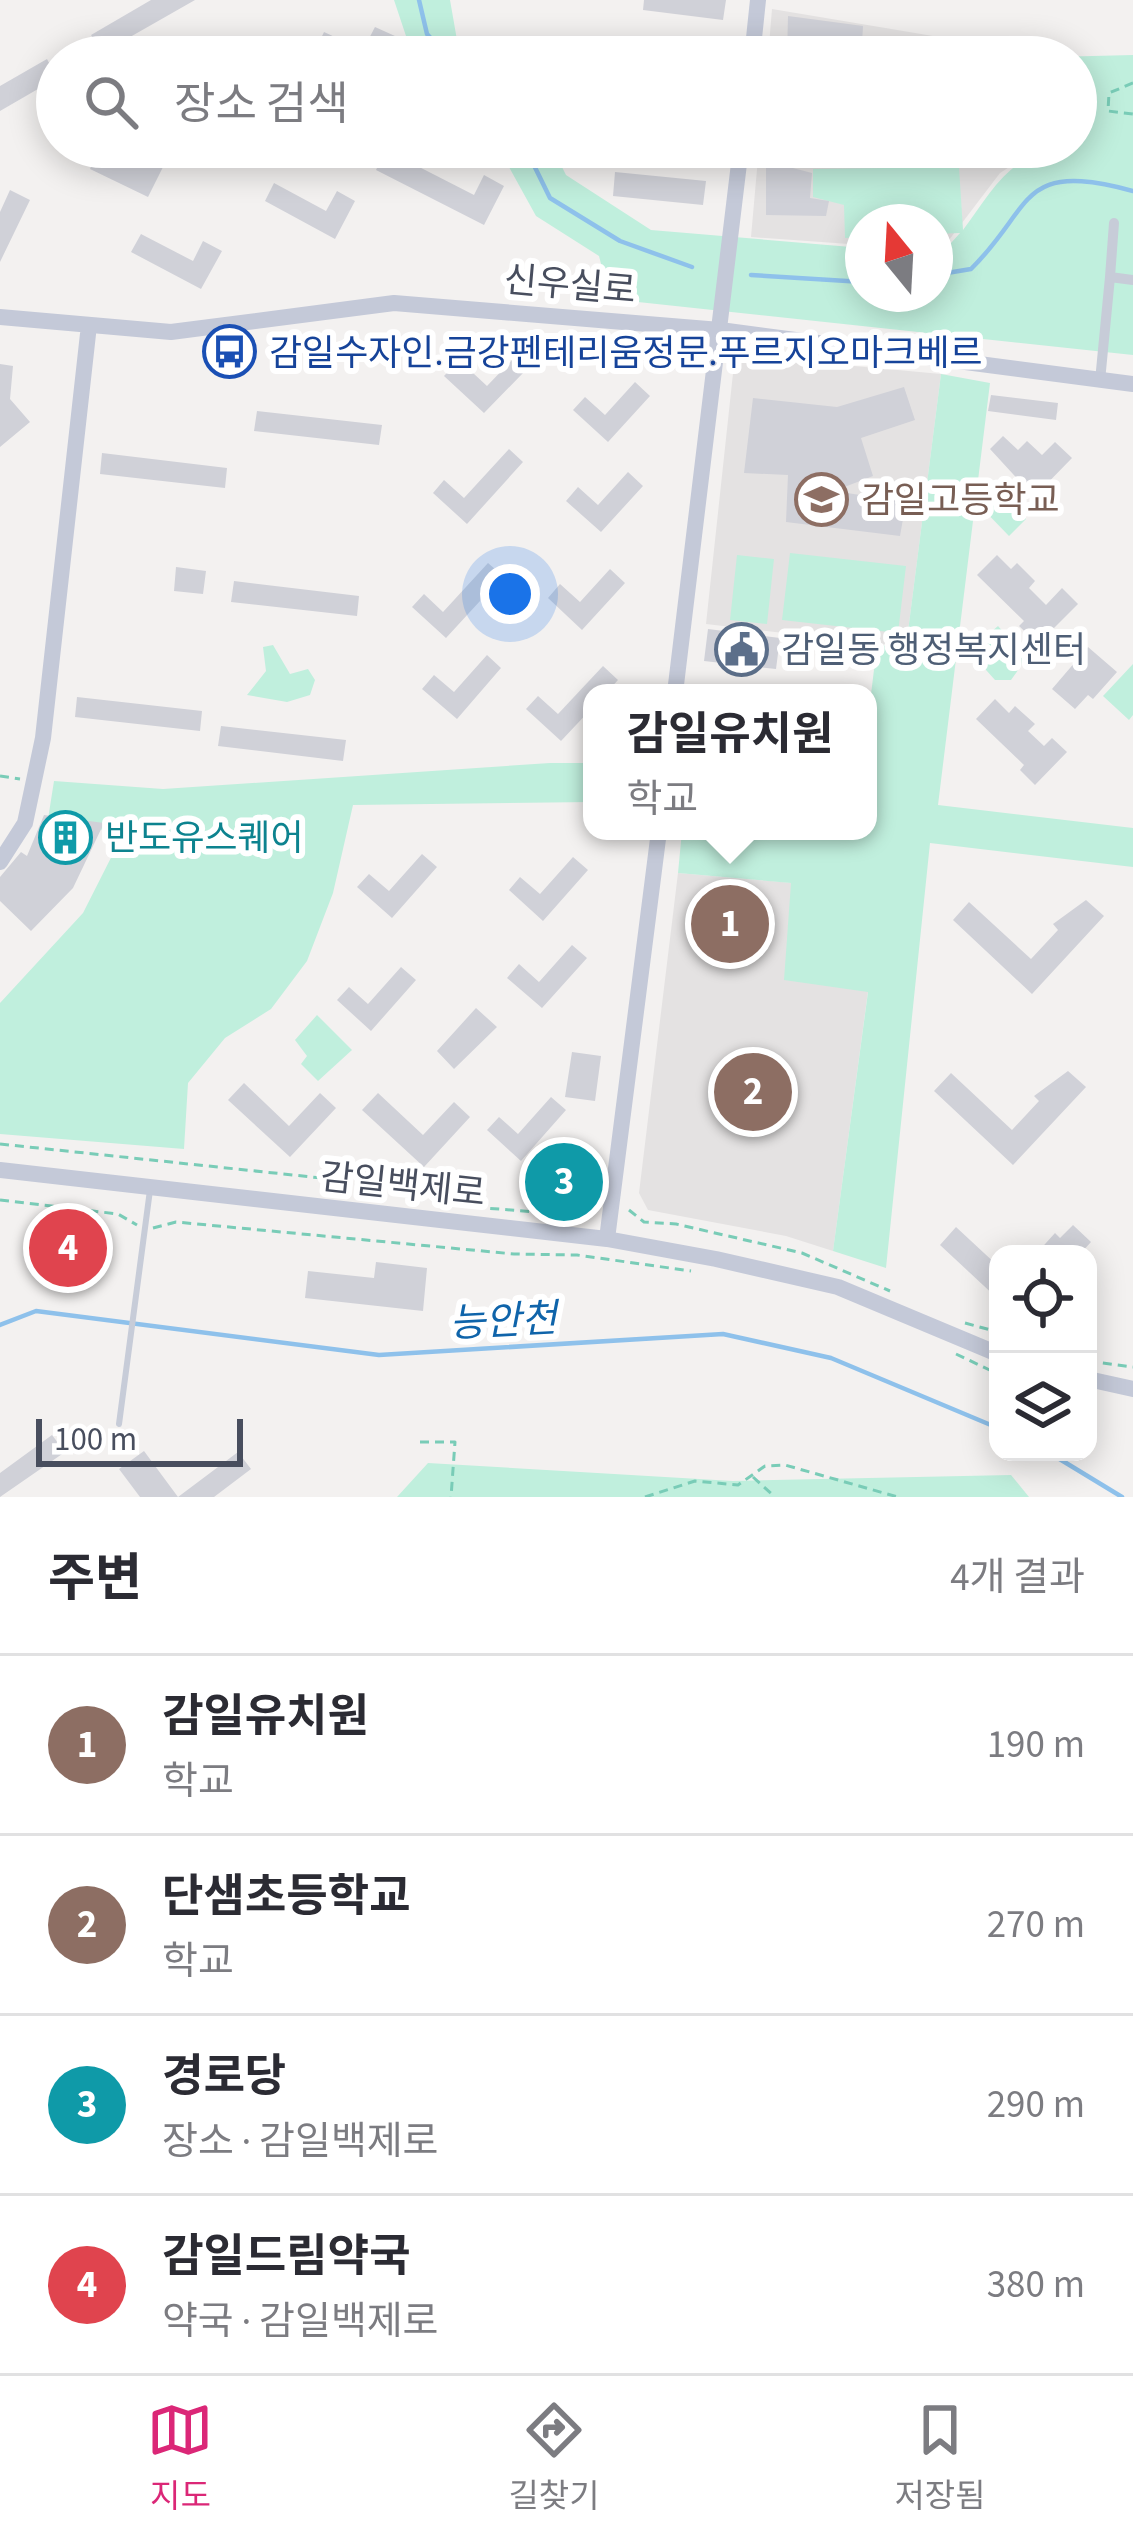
<!DOCTYPE html>
<html lang="ko">
<head>
<meta charset="utf-8">
<style>
  body { margin:0; font-family:"Source Sans 3","Noto Sans KR",sans-serif; background:#f7f7f7; color:#2b2b33 }
  .controls { position:absolute; right:36px; bottom:36px; display:grid; overflow:hidden; border-radius:24px; box-shadow:0 6px 30px #0003 }
  .controls button { width:108px; height:108px; display:grid; place-items:center; padding:0; border:0; border-bottom:3px solid #e1e1e2; background:#fff; color:#2b2b33; font:60px sans-serif }
  .compass { position:absolute; left:845px; top:204px; width:108px; height:108px; border-radius:50%; background:#fff; box-shadow:0 6px 30px #0003; rotate:342deg }
  .scale { position:absolute; left:36px; bottom:30px; width:207px; box-sizing:border-box; padding-left:12px; border:6px solid #484e5e; border-top:0; font-size:33px; line-height:42px; white-space:nowrap; color:#484e5e; -webkit-text-stroke:9px #fff; paint-order:stroke }
  .you { position:absolute; left:510px; top:594px; width:42px; height:42px; margin:-30px; border:9px solid #fff; border-radius:50%; background:#1a73e8; box-shadow:0 0 0 18px #1a73e833 }
  .badge { display:grid; place-items:center; width:78px; height:78px; border-radius:50%; background:#db2777; color:#fff; font-size:39px; font-weight:700 }
  .pin { position:absolute; translate:-50% -50%; border:6px solid #fff; box-shadow:0 3px 12px #0006 }
  .popup { position:absolute; left:583px; top:684px; width:294px; height:156px; box-sizing:border-box; display:grid; place-content:center; border-radius:24px; background:#fff; filter:drop-shadow(0 3px 9px #0005); font-size:39px; white-space:nowrap; color:#7c7c81 }
  .popup b { font-size:45px; color:#2b2b33 }
  .popup::after { content:''; position:absolute; left:50%; top:100%; margin-left:-24px; border:24px solid transparent; border-top-color:#fff }
  .list { margin:0; padding:0; list-style:none }
  h2 { display:flex; justify-content:space-between; align-items:center; height:156px; margin:0; padding:0 48px; font-size:51px }
  h2 small { font-size:39px; font-weight:400; color:#7c7c81 }
  .list li { display:grid; grid-template-columns:78px 1fr auto; gap:36px; align-items:center; box-sizing:border-box; height:180px; padding:0 48px; border-top:3px solid #e1e1e2 }
  .list b { display:block; font-size:45px; white-space:nowrap }
  .list p { margin:0; font-size:39px; white-space:nowrap; color:#7c7c81 }
  .list em { font-size:39px; font-style:normal; color:#7c7c81 }
  .icon { flex:none; width:66px; height:66px; fill:none; stroke:currentColor; stroke-width:2; stroke-linecap:round; stroke-linejoin:round }
  .map { position:relative; flex:none; width:1133px; height:1497px; overflow:hidden }
  .search { position:absolute; background:#fff; box-shadow:0 6px 30px #0003; left:36px; right:36px; top:36px; height:132px; display:flex; align-items:center; gap:30px; box-sizing:border-box; padding:0 42px; border-radius:66px; color:#7c7c81; font-size:45px }
  .sheet { height:876px; background:#fff }
  nav { display:flex; justify-content:space-around; align-items:center; box-sizing:border-box; height:168px; border-top:3px solid #e1e1e2; background:#fff; font-size:33px; color:#7c7c81 }
  nav a { display:grid; justify-items:center; gap:6px }
  nav .on { color:#db2777 }
  .map>svg:first-child { display:block }
  .education { fill:#e4e2e2 }
  .green { fill:#c0efdd }
  .lines { fill:none; stroke-linecap:round; stroke-linejoin:round }
  .stream { stroke:#8ec1eb; stroke-width:4.5 }
  .building { fill:#d0d1d8 }
  .path { stroke:#79ccb7; stroke-width:3; stroke-dasharray:9 6; stroke-linecap:butt }
  .lane { stroke:#c7ccd8; stroke-width:6 }
  .street { stroke:#c7ccd8; stroke-width:10 }
  .secondary { stroke:#c4c9d8; stroke-width:16 }
  .labels { text-anchor:middle; stroke-width:12; stroke-linejoin:round; paint-order:stroke }
  .street-label { font-size:36px; fill:#484e5e; stroke:#fff }
  .transit-label { font-size:36px; fill:#164399; stroke:#fff; text-anchor:start }
  .education-label { font-size:36px; fill:#785e54; stroke:#fff; text-anchor:start }
  .service-label { font-size:36px; fill:#4e5e75; stroke:#fff; text-anchor:start }
  .culture-label { font-size:36px; fill:#0d838f; stroke:#fff; text-anchor:start }
  .water-label { font-size:39px; font-style:italic; fill:#0f64aa; stroke:#fff }
</style>
</head>
<body>
<div class="map">
<svg width="1133" height="1497" viewBox="0 0 1133 1497">
  <rect width="100%" height="100%" fill="#f3f1f0"/>
  <!-- education -->
  <path class="education" d="M772,9l274,46 -1,2h-277z
    M759,147h282l-41,26 -51,67 -14,1v-19h-72v23l-112,-8z
    M735,355l206,19 -35,273 -200,-23z
    M678,873l114,10 76,108 -35,260 -47,-15 -138,-26 -9,-17z"/>
  <!-- green -->
  <path class="green" d="M394,0h56l7,40 28,17h-72z
    M1133,55v300l-523,-56 -11,-43 -63,-40 -38,-69h54l14,28 85,55 212,18v46h72v-50l16,-1 9,-10 -25,1v-12h-72v15l-18,1 -1,-33 -31,-8v-28l146,-2 4,63c33,-45 51,-83 113,-83v-90h-24z
    M941,374l49,9 -52,422 195,23v39l-203,-24 -44,425 -53,-17 35,-259 -84,-12 7,-97 -113,-10 4,-42h186v-112l9,-74 29,2z
    M995,487l31,32 -17,17 -31,-32z
    M790,553l116,13 -8,67 -116,-13z
    M737,555l37,4 -7,65 -37,-4z
    M998,626l24,27 -1,13 -10,14h-16l-26,-29z
    M273,645l17,29 18,-5 7,11 -5,15 -23,7 -40,-7 19,-24 -3,-24z
    M1133,664v51l-4,5 -26,-24z
    M550,763h42v39l-239,3 -20,88 -26,68 -36,48 -46,29 -37,45 -4,66 -184,-15v-131l83,-90 40,-79 -75,-15 6,-38 109,8z
    M317,1015l35,35 -34,31 -17,-17 6,-8 -12,-16z
    M428,1463l305,18 278,-6 18,22h-632z"/>
  <g class="lines">
    <!-- stream -->
    <path class="stream" d="M419,0l8,34 21,23
      M525,147l25,51 70,43 72,26
      M751,275l112,7
      M935,275l36,-6c64,-63 46,-109 162,-78
      M0,1325l36,-14 343,44 344,-21 108,24 167,70
      M1048,1452l74,45"/>
  </g>
  <!-- building -->
  <path class="building" d="M151,0h44l-93,53 -11,-18z
    M644,0h82l-3,20 -80,-10z
    M788,16l75,10 -1,18 17,3 -1,10h-91z
    M375,27l20,9 -11,21h-72l12,-25 39,18z
    M47,59l10,19 -57,33v-25z
    M148,147h25l-25,50 -58,-28 10,-21 38,18z
    M386,150l88,45 10,-20 20,11 -20,39 -108,-55z
    M766,161l46,12 -2,25 19,3 -3,15 -60,-1z
    M615,172l91,9 -3,24 -90,-9z
    M274,183l52,28 11,-20 18,10 -20,38 -70,-38z
    M10,190l20,10 -30,62v-50z
    M141,234l52,27 10,-20 19,10 -21,38 -70,-37z
    M459,360l28,26 25,-26 12,12 -40,41 -40,-37z
    M0,364l13,2 -3,33 20,23 -30,25z
    M635,382l15,14 -42,46 -35,-32 12,-13 20,18z
    M904,387l11,33 -54,18 12,38 -39,15 72,11 -6,34 -114,-14 2,-47 -44,-2 9,-75 84,9z
    M991,395l67,8 -2,17 -68,-9z
    M257,411l125,14 -3,20 -125,-14z
    M1003,436l15,14 9,-9 15,14 13,-13 17,16 -38,39 -44,-48z
    M509,449l14,13 -56,62 -34,-31 11,-13 20,18z
    M102,453l125,15 -2,20 -125,-14z
    M628,472l15,14 -42,46 -35,-31 12,-14 20,18z
    M997,555l14,14 6,-6 18,18 -6,7 17,17 16,-17 16,16 -40,40 -19,-18 5,-5 -47,-46z
    M488,563l15,13 -57,62 -34,-31 12,-13 19,18z
    M176,567l30,4 -3,23 -29,-3z
    M610,569l15,14 -43,47 -34,-32 12,-14 20,18z
    M234,581l125,15 -2,20 -126,-14z
    M708,629l72,9 -4,31 -72,-8z
    M1088,647l29,25 -24,27 -5,-4 -13,14 -23,-20z
    M487,655l14,13 -44,51 -35,-30 12,-14 20,17z
    M603,666l15,14 -12,13h-14v15l-31,33 -35,-32 12,-13 20,18z
    M77,697l125,14 -2,20 -125,-14z
    M995,699l14,14 6,-7 20,18 -7,7 16,15 8,-8 15,14 -32,33 -15,-15 4,-5 -48,-46z
    M221,726l125,14 -3,21 -125,-15z
    M44,815l60,8 -31,65 -42,43 -31,-30v-24l21,-25 6,4z
    M422,854l15,13 -45,51 -35,-31 12,-13 20,17z
    M573,857l15,13 -45,51 -34,-31 11,-13 20,17z
    M1086,900l18,16 -72,78 -79,-74 16,-18 62,57 27,-29 -5,-6z
    M572,945l15,13 -45,50 -35,-30 12,-14 20,18z
    M401,967l15,13 -45,51 -34,-31 12,-13 19,17z
    M476,1008l21,19 -43,42 -17,-18z
    M572,1052l29,4 -6,45 -30,-4z
    M1068,1071l18,16 -73,78 -79,-74 17,-18 61,57 27,-29 -5,-5z
    M244,1083l45,43 31,-33 16,15 -46,49 -62,-57z
    M378,1093l45,42 31,-33 16,15 -46,50 -62,-57z
    M551,1097l15,13 -45,51 -34,-31 12,-13 19,17z
    M544,1163l43,12 -1,18 -45,-4z
    M1073,1225l18,17 -11,12h-44l19,-21 5,5z
    M956,1227l42,39v33l-58,-54z
    M376,1262l51,6 -4,43 -118,-13 3,-27 66,7z
    M52,1435l13,17 -65,45v-24z
    M144,1451l34,46 60,-45 13,17 -37,28h-74l-21,-28z"/>
  <g class="lines">
    <!-- path -->
    <path class="path" d="M1133,83l-24,10 -1,18 25,3
      M0,776l20,3
      M0,1144l378,40 107,24 91,7 20,-8
      M0,1200l118,14 19,11
      M629,1210l15,12 32,2 126,29 88,38
      M153,1228l23,-6 338,32 63,1 114,16
      M965,1323l33,9
      M956,1354l42,20
      M1088,1361l45,6
      M420,1442h35l-4,55
      M753,1477l22,20
      M645,1497l50,-16 43,4 27,-19 20,-1 113,32"/>
    <!-- lane -->
    <path class="lane" d="M119,1424l31,-234"/>
    <!-- street -->
    <path class="street" d="M1110,277l4,-54
      M1100,381l10,-104 23,3"/>
    <!-- secondary -->
    <path class="secondary" d="M752,57l6,-57
      M0,317l171,15 223,-29 326,27 413,54
      M675,693l66,-546
      M0,862l25,-39 18,-85 46,-413
      M0,1170l607,69 109,20 122,28 160,67
      M607,1239l52,-408
      M1088,1379l45,10"/>
  </g>
  <!-- icons -->
  <defs>
    <symbol id="bus-ring" viewBox="-11 -11 22 22"><circle r="9.5" fill="#fff" stroke="#1a4fb4" stroke-width="1.5"/><path d="M-5-6H5V4H4V6H2V4H-2V6H-4V4H-5ZM-3.5-4V0h7V-4ZM-3.5 1.2v1.5H-2V1.2ZM2 1.2v1.5H3.5V1.2Z" fill="#1a4fb4"/></symbol>
    <symbol id="school-ring" viewBox="-11 -11 22 22"><circle r="9.5" fill="#fff" stroke="#8d6e63" stroke-width="1.5"/><path d="M0-5L7-2L0 1L-7-2ZM-4 1L0 2.5L4 1V4Q0 6-4 4Z" fill="#8d6e63"/></symbol>
    <symbol id="civic-ring" viewBox="-11 -11 22 22"><circle r="9.5" fill="#fff" stroke="#5c6f8a" stroke-width="1.5"/><path d="M-.6-6.5H3V-4.5H.6V-3L4-1V1h2V6H-6V1h2V-1L-.6-3ZM-1.2 2.5V6h2.4V2.5Z" fill="#5c6f8a"/></symbol>
    <symbol id="building-ring" viewBox="-11 -11 22 22"><circle r="9.5" fill="#fff" stroke="#0f9aa8" stroke-width="1.5"/><path d="M-4-6H4V6H1V3H-1V6H-4ZM-2.5-4.3h1.7v1.8h-1.7ZM.8-4.3h1.7v1.8H.8ZM-2.5-1h1.7V.8h-1.7ZM.8-1h1.7V.8H.8Z" fill="#0f9aa8"/></symbol>
  </defs>
  <g fill-rule="evenodd">
    <use href="#bus-ring" x="200" y="322" width="59" height="59"/>
    <use href="#school-ring" x="792" y="470" width="59" height="59"/>
    <use href="#civic-ring" x="712" y="620" width="59" height="59"/>
    <use href="#building-ring" x="36" y="808" width="59" height="59"/>
  </g>
  <g class="labels">
    <!-- street labels -->
    <g class="street-label">
      <text transform="translate(570 284) rotate(5)" y="13">신우실로</text>
      <text transform="translate(403 1184) rotate(6)" y="13">감일백제로</text>
    </g>
    <!-- transit labels -->
    <g class="transit-label">
      <text x="269" y="365">감일수자인.금강펜테리움정문.푸르지오마크베르</text>
    </g>
    <!-- education labels -->
    <g class="education-label">
      <text x="861" y="512">감일고등학교</text>
    </g>
    <!-- service labels -->
    <g class="service-label">
      <text x="781" y="662">감일동 행정복지센터</text>
    </g>
    <!-- culture labels -->
    <g class="culture-label">
      <text x="105" y="850">반도유스퀘어</text>
    </g>
    <!-- water labels -->
    <g class="water-label">
      <text transform="translate(503 1320) rotate(-3)" y="14">능안천</text>
    </g>
  </g>
</svg>
<div class="controls">
<button><svg class="icon" aria-label="locate" viewBox="0 0 24 24"><circle cx="12" cy="12" r="6"/><path d="M12 2v4M12 18v4M2 12h4M18 12h4"/></svg></button>
<button><svg class="icon" aria-label="layers" viewBox="0 0 24 24"><path d="M12 4l9 5-9 5-9-5zM3 14l9 5 9-5"/></svg></button>
</div>
<svg class="compass" viewBox="-18 -18 36 36"><path d="M0-13l5 13h-10z" fill="#e53935"/><path d="M0 13l5-13h-10z" fill="#7c7c81"/></svg>
<div class="scale">100 m</div>
<div class="you"></div>
<div class="pin badge" style="left:730px;top:924px;background:#8d6e63">1</div>
<div class="popup"><b>감일유치원</b>학교</div>
<div class="pin badge" style="left:753px;top:1092px;background:#8d6e63">2</div>
<div class="pin badge" style="left:564px;top:1182px;background:#0f9aa8">3</div>
<div class="pin badge" style="left:68px;top:1248px;background:#e0444e">4</div>
<div class="search"><svg class="icon" aria-label="search" viewBox="0 0 24 24"><circle cx="10" cy="10" r="6"/><path d="M15 15l6 6"/></svg>장소 검색</div>
</div>
<section class="sheet">
<h2>주변<small>4개 결과</small></h2>
<ul class="list">
<li><span class="badge" style="background:#8d6e63">1</span><div><b>감일유치원</b><p>학교</p></div><em>190 m</em></li>
<li><span class="badge" style="background:#8d6e63">2</span><div><b>단샘초등학교</b><p>학교</p></div><em>270 m</em></li>
<li><span class="badge" style="background:#0f9aa8">3</span><div><b>경로당</b><p>장소 · 감일백제로</p></div><em>290 m</em></li>
<li><span class="badge" style="background:#e0444e">4</span><div><b>감일드림약국</b><p>약국 · 감일백제로</p></div><em>380 m</em></li>
</ul>
</section>
<nav>
<a class="on"><svg class="icon" aria-label="map" viewBox="0 0 24 24"><path d="M3 6l6-2 6 2 6-2v14l-6 2-6-2-6 2zM9 4v14M15 6v14"/></svg>지도</a>
<a><svg class="icon" aria-label="directions" viewBox="0 0 24 24"><path d="M12 3l9 9-9 9-9-9zM9 14v-3h6M13 9l2 2-2 2"/></svg>길찾기</a>
<a><svg class="icon" aria-label="saved" viewBox="0 0 24 24"><path d="M7 4h10v16l-5-4-5 4z"/></svg>저장됨</a>
</nav>
</body>
</html>
